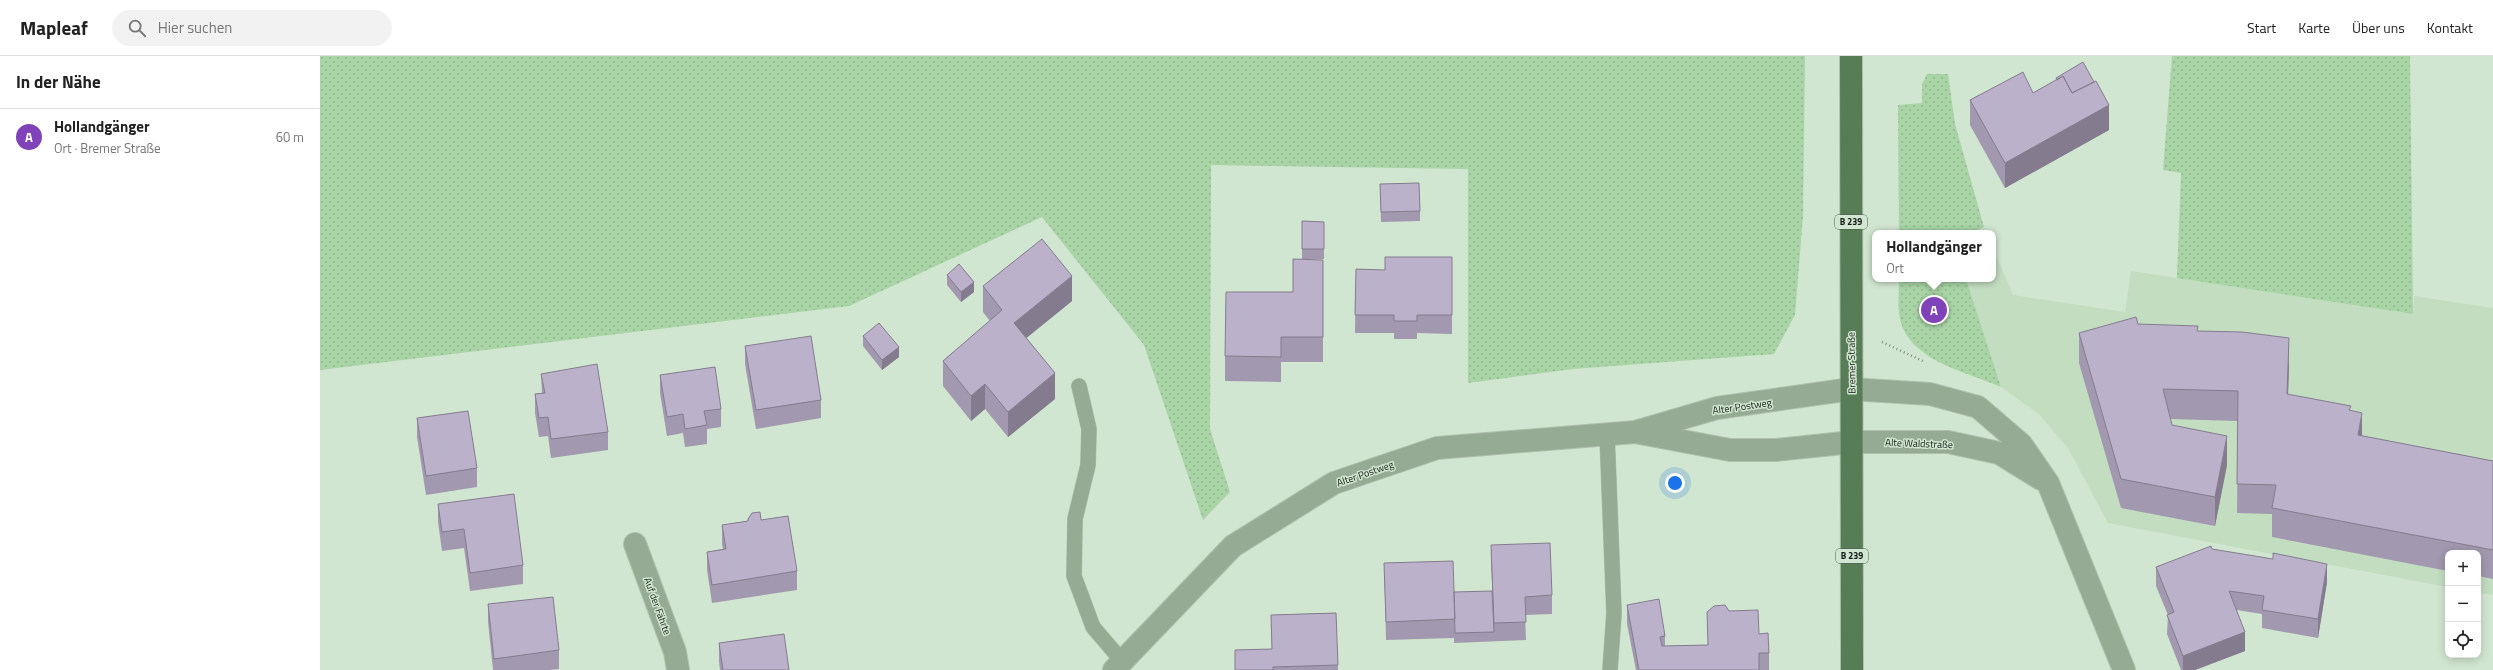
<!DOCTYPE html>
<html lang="de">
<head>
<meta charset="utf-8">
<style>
  body { margin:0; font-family:"Titillium Web",sans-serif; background:#f2f2f2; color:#222 }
  .controls { position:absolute; right:12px; bottom:12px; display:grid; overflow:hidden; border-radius:8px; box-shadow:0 2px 10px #0003 }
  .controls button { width:36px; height:36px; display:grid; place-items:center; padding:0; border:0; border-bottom:1px solid #e0e0e0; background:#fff; color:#222; font:20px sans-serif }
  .you { position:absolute; left:1355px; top:427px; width:14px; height:14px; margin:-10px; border:3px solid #fff; border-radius:50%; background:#1a73e8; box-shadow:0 0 0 6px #1a73e833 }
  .badge { display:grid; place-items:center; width:26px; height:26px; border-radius:50%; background:#8042b8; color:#fff; font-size:13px; font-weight:700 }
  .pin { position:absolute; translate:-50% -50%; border:2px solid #fff; box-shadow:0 1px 4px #0006 }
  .popup { position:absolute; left:1552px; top:174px; width:124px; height:52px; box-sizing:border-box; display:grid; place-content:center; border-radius:8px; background:#fff; filter:drop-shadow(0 1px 3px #0005); font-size:13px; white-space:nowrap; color:#767676 }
  .popup b { font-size:15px; color:#222 }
  .popup::after { content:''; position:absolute; left:50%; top:100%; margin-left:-8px; border:8px solid transparent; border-top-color:#fff }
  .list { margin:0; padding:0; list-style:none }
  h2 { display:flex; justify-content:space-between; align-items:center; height:52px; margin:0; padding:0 16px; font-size:17px }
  h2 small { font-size:13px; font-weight:400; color:#767676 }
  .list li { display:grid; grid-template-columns:26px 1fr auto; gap:12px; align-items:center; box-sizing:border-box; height:56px; padding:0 16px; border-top:1px solid #e0e0e0 }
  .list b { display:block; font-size:15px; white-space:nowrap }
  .list p { margin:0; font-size:13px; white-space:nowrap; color:#767676 }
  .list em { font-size:13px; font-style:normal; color:#767676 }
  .icon { flex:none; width:22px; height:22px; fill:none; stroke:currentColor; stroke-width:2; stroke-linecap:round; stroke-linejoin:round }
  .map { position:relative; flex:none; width:2173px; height:614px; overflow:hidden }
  header { display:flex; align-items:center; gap:24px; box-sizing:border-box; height:56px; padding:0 20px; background:#fff; border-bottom:1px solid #e0e0e0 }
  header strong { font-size:19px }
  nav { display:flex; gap:22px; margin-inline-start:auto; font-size:14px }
  .search { width:280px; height:36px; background:#f2f2f2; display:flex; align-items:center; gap:10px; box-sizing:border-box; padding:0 14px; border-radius:22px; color:#767676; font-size:15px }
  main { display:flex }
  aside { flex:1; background:#fff }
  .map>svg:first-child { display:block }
  .built { fill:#c3ddc1 }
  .grass { fill:url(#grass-dots) }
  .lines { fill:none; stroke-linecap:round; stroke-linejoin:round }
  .service-casing { stroke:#afc1ae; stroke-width:16 }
  .minor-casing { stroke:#afc1ae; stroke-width:24 }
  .tertiary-casing { stroke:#afc1ae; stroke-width:24 }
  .primary-casing { stroke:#afc1ae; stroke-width:24 }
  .path { stroke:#7f8e7e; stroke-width:2.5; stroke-dasharray:1 3; stroke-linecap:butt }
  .service { stroke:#96ab94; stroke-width:15 }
  .minor { stroke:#96ab94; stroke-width:22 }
  .tertiary { stroke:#96ab94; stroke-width:22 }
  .primary { stroke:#577d56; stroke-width:22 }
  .wall { fill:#a298af }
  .shaded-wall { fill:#847c8e }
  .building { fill:#bcb1cb; stroke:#847c8e }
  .labels { text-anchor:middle; stroke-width:3; stroke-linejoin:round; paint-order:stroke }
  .shield { fill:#d1e6d0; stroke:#4d584c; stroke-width:1 }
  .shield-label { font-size:9px; font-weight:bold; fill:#141b14 }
  .street-label { font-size:10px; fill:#141b14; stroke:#d1e6d0 }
</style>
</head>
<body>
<header>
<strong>Mapleaf</strong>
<div class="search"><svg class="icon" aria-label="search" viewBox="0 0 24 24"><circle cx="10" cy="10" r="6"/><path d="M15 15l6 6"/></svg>Hier suchen</div>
<nav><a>Start</a><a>Karte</a><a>Über uns</a><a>Kontakt</a></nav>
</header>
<main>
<aside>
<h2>In der Nähe<small></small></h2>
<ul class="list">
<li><span class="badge">A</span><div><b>Hollandgänger</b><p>Ort · Bremer Straße</p></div><em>60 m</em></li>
</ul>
</aside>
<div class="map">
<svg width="2173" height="614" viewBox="0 0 2173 614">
  <defs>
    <pattern id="grass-dots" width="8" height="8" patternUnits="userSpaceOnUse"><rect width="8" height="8" fill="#a8d4a6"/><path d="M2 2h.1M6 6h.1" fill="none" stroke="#90b58e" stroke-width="1.8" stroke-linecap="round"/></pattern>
  </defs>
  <rect width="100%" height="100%" fill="#d1e6d0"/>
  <!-- built -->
  <path class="built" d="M1673,192l20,47 112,17 6,-41 282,43 1,-18 79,12v287l-15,-3v-39h-30v34l-340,-64 -40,-75 -29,-34 -38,-27 -35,-108h27z"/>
  <!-- grass -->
  <path class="grass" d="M0,0h1485l-2,160 -8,99 -21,39 -201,15 -105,14v-214l-257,-4 -1,264 20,63 -27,28 -59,-175 -102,-128 -193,89 -529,64z
    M1852,0h238l3,258 -236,-36 4,-105 -18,-3z
    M1607,18h21l7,50 29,103 -13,6h-72l-1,-128 24,-2v-19z
    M1579,223h67l35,108c-36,-16 -97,-27 -102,-74 -1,-11 0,-23 0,-34z"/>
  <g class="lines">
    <defs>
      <path id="service" d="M759,330l10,43 -1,36 -13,54 -1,57 19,51 29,34
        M1287,378l7,179 -4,57"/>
      <path id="minor" d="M1320,377l90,17h46l77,-8
        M315,488l40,108 3,18
        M794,614l119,-124 101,-63 103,-35 198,-16 82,-24 134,-19"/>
      <path id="tertiary" d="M1531,333l79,5 48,13 43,37 27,39 76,187
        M1533,386h95l51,11 42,26"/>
      <path id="primary" d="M1531,0l1,614"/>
    </defs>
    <!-- service casing -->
    <use href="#service" class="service-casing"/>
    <!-- minor casing -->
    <use href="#minor" class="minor-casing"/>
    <!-- tertiary casing -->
    <use href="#tertiary" class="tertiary-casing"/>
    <!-- primary casing -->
    <use href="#primary" class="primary-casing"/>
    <!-- path -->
    <path class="path" d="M1562,286l43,20"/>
    <!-- service -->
    <use href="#service" class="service"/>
    <!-- minor -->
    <use href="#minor" class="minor"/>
    <!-- tertiary -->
    <use href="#tertiary" class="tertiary"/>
    <!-- primary -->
    <use href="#primary" class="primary"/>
  </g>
  <!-- wall -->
  <path class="wall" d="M1736,22l53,52 -104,58 -35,-63v-25l63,-7 23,-13z
    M1060,128l40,27v10l-39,1z
    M982,165l22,1v37h-22z
    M1132,201v77l-35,-1v6h-23v-6h-39l1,-64 29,1z
    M1003,204v102h-42v20l-56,-1v-25l68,-64z
    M627,219l27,17 -13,10 -14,-17z
    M663,230l89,15 -46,37 29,61 -47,38 -23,-28 -14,12 -28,-35v-25l47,-40 -7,-9z
    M1818,268l60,7 91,36 -1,27 63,16 11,26 131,25v118l-15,-3v-23h-30v18l-176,-34v-23l-35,-1 1,-92 -68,-2 2,6 55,40 -12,61 -94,-18 -42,-145v-30z
    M543,280l36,21 -17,13 -19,-24z
    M425,290l76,54v18l-65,11 -11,-65z
    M221,318l67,58v18l-57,8 -3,-22 -9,1 -4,-24v-19l7,-1z
    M340,319l61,34v18l-14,2v15l-22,3 -2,-14 -16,3 -7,-43z
    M97,362l60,50v19l-51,8 -9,-58z
    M118,448l85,61v19l-53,7 -6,-43 -22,3 -4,-29z
    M428,463l13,1 36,51v19l-85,13 -5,-33v-18l16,-3 -1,-5v-19l26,-4z
    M1171,489l61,50v19l-27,1 1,25 -72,3v-5l-68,2 -2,-77 70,29 39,10 -2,-38z
    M1892,493l115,33 -9,56 -56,-10v-14l-25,-4 8,41 -50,19h-14l-14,-36 1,-19 -12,-29v-19z
    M168,548l71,46v19l-10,1h-56l-5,-48z
    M1307,549l38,31v10l42,-1 22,-34 30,23 10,19v17h-133l-9,-46z
    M1016,557l2,57h-103v-20l37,-1 -1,-34z
    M399,587l70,27h-69l-1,-8z"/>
  <!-- shaded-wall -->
  <path class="shaded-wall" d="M1789,49v25l-104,58v-25z
    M752,220v25l-58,47v-25z
    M654,226v10l-13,10v-10z
    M1969,282v29l-2,57v-30z
    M579,291v10l-17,13v-10z
    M735,317v26l-47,38v-25z
    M665,328v25l-14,12v-25z
    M2042,357v29l-4,-7z
    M1907,380v29l-12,61v-29z
    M2007,508v18l-9,56v-19z
    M1925,576v19l-50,19h-12v-14z"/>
  <!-- building -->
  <path class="building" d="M1763,6l11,20 -22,11 -9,-17 -6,4 -1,-2z
    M1703,16l10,21 30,-17 9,17 24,-12 13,24 -104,58 -35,-63z
    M1099,127l1,28 -39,1 -1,-28z
    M982,165l22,1v27h-22z
    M722,183l30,37 -58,47 41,50 -47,39 -23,-28 -14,12 -28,-35 59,-51 -19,-24z
    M1065,201h67v58h-35v6h-23v-6h-39l1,-46 29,1z
    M973,203l30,1v77h-42v20l-56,-1 1,-64h67z
    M639,208l15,18 -13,10 -14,-17z
    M1816,261l2,7 60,2 -1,5 45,1 47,6 -2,56 64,12 -2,4 13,3 -4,22 135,26v89l-221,-42 4,-23 -39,-1 1,-93 -75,-2 9,36 55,11 -12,61 -94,-18 -42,-146z
    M559,267l20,24 -17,13 -19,-24z
    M491,280l10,64 -65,10 -11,-64z
    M277,308l11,68 -57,7 -3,-22 -9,1 -4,-24 10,-1 -4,-19z
    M395,311l6,42 -17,2 3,14 -22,4 -2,-15 -16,3 -7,-42z
    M148,355l9,57 -51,8 -9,-58z
    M194,438l9,71 -53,8 -6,-44 -22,3 -4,-28z
    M440,456l1,8 27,-4 9,55 -85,14 -5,-33 19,-3 -4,-24 26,-4v-2l4,-6z
    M1230,487l2,52 -27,2 1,25 -32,1 -3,-78z
    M1891,490l1,3 61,10v-6l54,11 -9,55 -56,-9 2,-14 -35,-5 16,41 -62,24 -16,-41 7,-3 -18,-45z
    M1133,505l2,58 -69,3 -2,-59z
    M1172,535l2,41 -39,1 -1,-41z
    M233,541l6,53 -65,9 -6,-55z
    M1339,543l6,37 -5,1 2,9 46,-1 -1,-33 7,-6 11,-1 4,6 29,-1 1,24 9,-1 1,20h-10v17h-120l-12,-65z
    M1016,557l2,52 -65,2v3h-38v-20l37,-1 -1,-34z
    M464,578l5,36h-66l-4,-27z"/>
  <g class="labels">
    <!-- shield labels -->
    <g class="shield">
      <rect x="1515" y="159" width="32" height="14" rx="3"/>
      <rect x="1516" y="493" width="32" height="14" rx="3"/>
    </g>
    <g class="shield-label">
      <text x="1531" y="169">B 239</text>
      <text x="1532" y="503">B 239</text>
    </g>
    <!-- street labels -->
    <g class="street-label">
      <text transform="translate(1531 307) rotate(-91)" y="4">Bremer Straße</text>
      <text transform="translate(1422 350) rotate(-8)" y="4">Alter Postweg</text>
      <text transform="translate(1599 387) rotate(2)" y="4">Alte Waldstraße</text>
      <text transform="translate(1045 417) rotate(-19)" y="4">Alter Postweg</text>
      <text transform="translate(338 550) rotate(70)" y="4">Auf der Fährte</text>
    </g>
  </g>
</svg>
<div class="controls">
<button>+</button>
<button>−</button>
<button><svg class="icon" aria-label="locate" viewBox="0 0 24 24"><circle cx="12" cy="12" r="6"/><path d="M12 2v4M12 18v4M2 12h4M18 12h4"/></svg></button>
</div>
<div class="you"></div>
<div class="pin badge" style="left:1614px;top:254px">A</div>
<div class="popup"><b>Hollandgänger</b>Ort</div>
</div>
</main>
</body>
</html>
